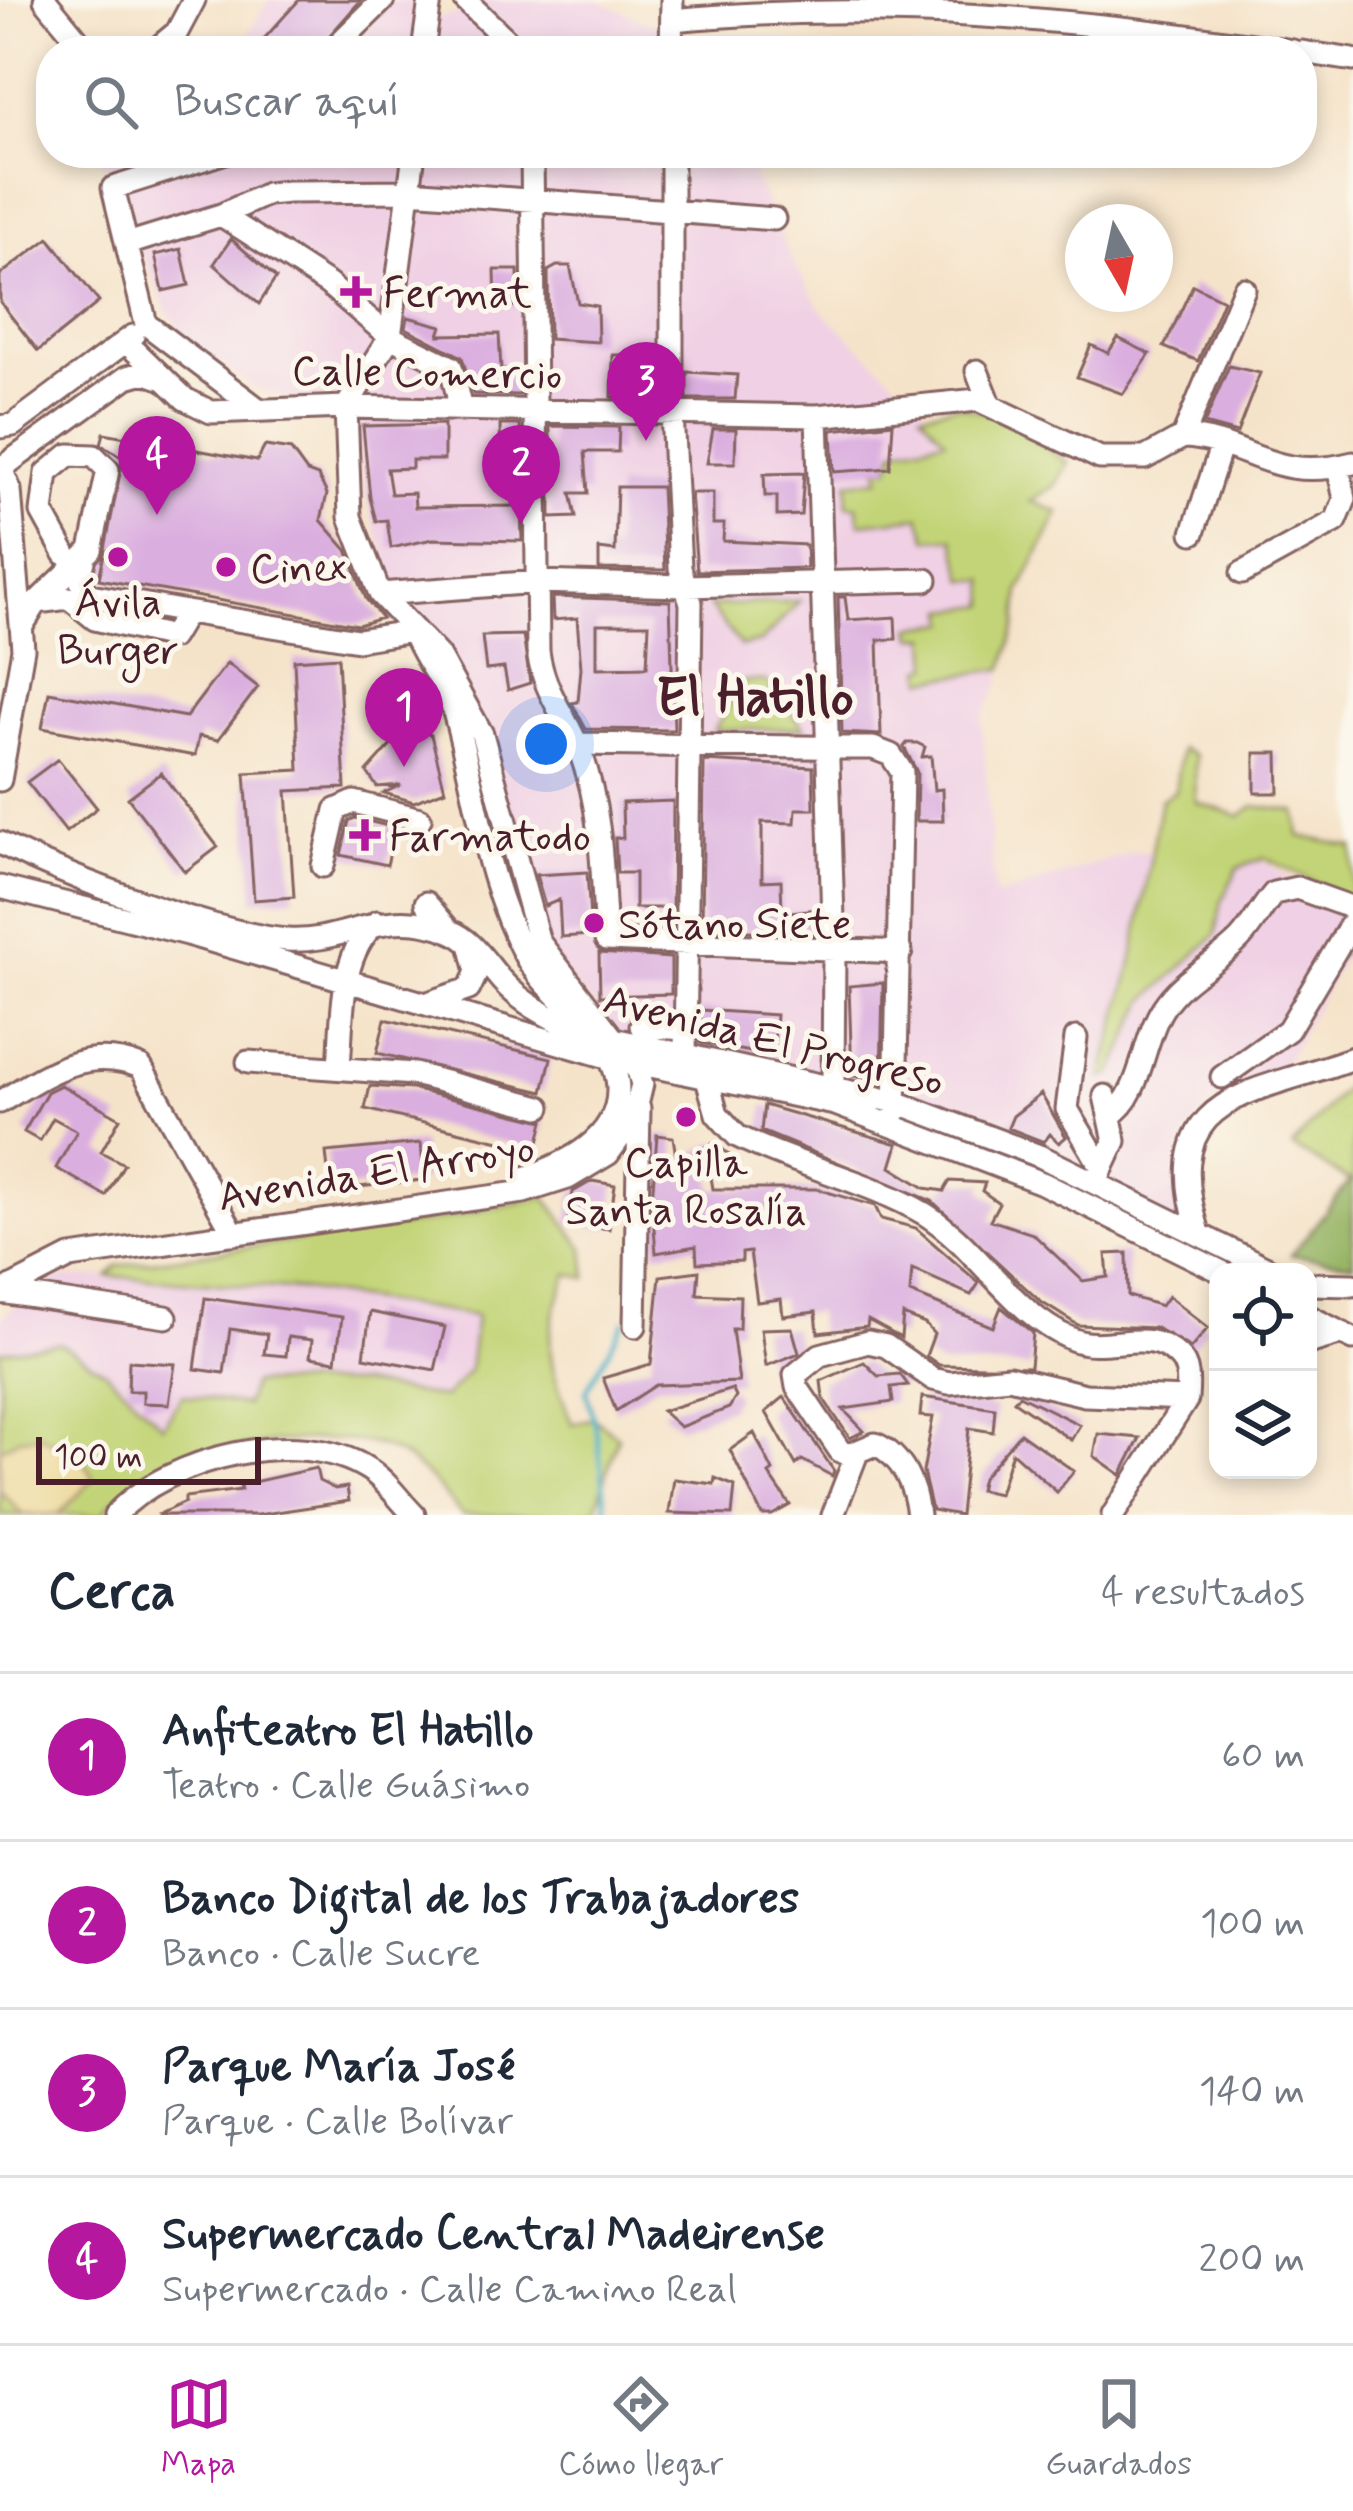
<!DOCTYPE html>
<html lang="es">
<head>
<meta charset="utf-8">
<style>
  body { margin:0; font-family:Mynerve,sans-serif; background:#f6f6f7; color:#1f2937 }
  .controls { position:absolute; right:36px; bottom:36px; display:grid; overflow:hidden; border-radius:24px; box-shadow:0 6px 18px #0003 }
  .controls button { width:108px; height:108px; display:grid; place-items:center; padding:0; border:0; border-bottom:3px solid #e0e1e3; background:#fff; color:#1f2937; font:60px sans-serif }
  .compass { position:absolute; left:1065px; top:204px; width:108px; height:108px; border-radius:50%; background:#fff; box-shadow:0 6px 18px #0003; rotate:171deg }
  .scale { position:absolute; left:36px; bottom:30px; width:225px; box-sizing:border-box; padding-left:12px; border:6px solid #4a1f2b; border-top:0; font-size:33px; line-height:42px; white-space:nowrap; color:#4a1f2b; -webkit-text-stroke:9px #fbf7ec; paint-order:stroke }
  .you { position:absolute; left:546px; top:744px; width:42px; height:42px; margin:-30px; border:9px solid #fff; border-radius:50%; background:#1a73e8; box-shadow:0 0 0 18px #1a73e833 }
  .badge { display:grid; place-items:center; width:78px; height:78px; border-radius:50%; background:#b5179e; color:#fff; font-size:39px; font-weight:700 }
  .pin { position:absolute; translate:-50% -99px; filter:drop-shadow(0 3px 6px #0008) }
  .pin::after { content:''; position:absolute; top:63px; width:42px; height:36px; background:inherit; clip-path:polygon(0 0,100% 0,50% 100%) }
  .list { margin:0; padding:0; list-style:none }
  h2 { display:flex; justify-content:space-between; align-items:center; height:156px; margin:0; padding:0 48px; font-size:51px }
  h2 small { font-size:39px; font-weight:400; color:#747a83 }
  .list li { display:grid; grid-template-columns:78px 1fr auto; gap:36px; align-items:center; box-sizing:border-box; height:168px; padding:0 48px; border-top:3px solid #e0e1e3 }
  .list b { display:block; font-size:45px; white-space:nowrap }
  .list p { margin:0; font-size:39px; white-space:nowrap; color:#747a83 }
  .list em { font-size:39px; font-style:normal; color:#747a83 }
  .icon { flex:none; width:66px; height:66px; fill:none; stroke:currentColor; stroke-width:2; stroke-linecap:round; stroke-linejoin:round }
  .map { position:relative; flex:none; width:1353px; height:1515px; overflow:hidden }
  .search { position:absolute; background:#fff; box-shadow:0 6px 18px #0003; left:36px; right:36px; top:36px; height:132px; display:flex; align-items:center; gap:30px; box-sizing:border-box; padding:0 42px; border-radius:48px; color:#747a83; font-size:45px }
  .sheet { height:828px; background:#fff }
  nav { display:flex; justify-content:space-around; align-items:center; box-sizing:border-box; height:168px; border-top:3px solid #e0e1e3; background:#fff; font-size:33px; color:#747a83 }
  nav a { display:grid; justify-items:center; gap:6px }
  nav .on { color:#b5179e }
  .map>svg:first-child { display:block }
  .built { fill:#f0d0e4 }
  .green { fill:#c2d477; stroke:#867a51; stroke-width:3 }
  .forest { fill:#99b668; stroke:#726a4a; stroke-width:3 }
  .sand { fill:#eeda9e; stroke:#9c7c64; stroke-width:3 }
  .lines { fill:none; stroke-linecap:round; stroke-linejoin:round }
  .stream { stroke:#47aec6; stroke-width:4.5 }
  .building { fill:#daaedf; fill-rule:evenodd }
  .minor-casing { stroke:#866462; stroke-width:27 }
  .minor { stroke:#fff; stroke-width:21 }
  .poi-dot { fill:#b5179e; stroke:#fbf7ec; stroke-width:4.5 }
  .labels { text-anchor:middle; stroke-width:10; stroke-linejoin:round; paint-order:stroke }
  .poi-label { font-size:42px; fill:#4a1f2b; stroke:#fbf7ec; text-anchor:start }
  .street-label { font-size:42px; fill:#4a1f2b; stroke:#fbf7ec }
  .district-label { font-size:54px; font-weight:bold; fill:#4a1f2b; stroke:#fbf7ec }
</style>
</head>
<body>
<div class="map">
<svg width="1353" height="1515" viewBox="0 0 1353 1515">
  <rect width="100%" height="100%" fill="#fbf7ec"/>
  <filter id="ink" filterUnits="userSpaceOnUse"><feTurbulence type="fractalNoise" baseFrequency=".00833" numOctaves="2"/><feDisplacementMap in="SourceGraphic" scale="24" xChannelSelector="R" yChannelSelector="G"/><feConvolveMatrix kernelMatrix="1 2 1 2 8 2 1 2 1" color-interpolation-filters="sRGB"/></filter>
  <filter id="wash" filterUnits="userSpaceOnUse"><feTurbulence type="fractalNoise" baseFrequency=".004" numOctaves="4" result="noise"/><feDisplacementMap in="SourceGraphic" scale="48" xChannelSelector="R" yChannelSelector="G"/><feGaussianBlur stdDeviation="2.7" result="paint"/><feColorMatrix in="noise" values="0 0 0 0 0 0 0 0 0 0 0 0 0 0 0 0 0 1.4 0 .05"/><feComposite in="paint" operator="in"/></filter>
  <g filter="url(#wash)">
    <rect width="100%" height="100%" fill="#f5e3c9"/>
    <!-- built -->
    <path class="built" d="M269,0h134l12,3 6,12 17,4 27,-9 2,-10h129l67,29v22h-425z
      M100,153h643l54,117 27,43 115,109 58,116 5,140 -20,42 13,177 140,-46 131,12 87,52v26l-68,122 -69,36 -31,36 -9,40 7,52 -255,-116 -299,-68 -110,-117 -58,-214 -70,-140 -19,-55 -15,-63v-33l-105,-34 -68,-51 -19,-29z
      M108,1276l195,14 174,26 -8,55 -25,27 -84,-14 -114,21 -63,-10 -19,32 -59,-56 -46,-28 -59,8v-32l19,-17 38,-24z"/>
    <!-- green -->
    <path class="green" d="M957,405l48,13 63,45 -13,23 -25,15 29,11 -39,79 -3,33 -14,45 -78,11 -2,-12 7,-2 -2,-29h-14l-2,-10 37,-4 -2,-13 40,-5 -1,-25h-21l-11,-42 -26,1 -8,-22 -60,6 -3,-17 -10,-1 1,-23 32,-3 -2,-10 12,-1 6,-19 49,-10 -24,-26z
      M800,601l-39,41 -20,4 -32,-40z
      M745,681h21l38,47 -90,2z
      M1181,749l14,6 1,47 44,14 14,-10 42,5 3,25 54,11v97l-42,33 33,-54 5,-24 -84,-41 -27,10 -16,32 -6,35 -70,65 -35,76 -9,2 31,-119 28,-159 14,-9z
      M1353,1079v99l-3,3 -58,-34z
      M545,1197l39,51 3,30 -19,-4c-27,66 -21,85 4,150l22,-6 24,19 -24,78h-132c-21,-24 -45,-56 -76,-67 -67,-24 -244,4 -284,67h-102v-164l59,-8 46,28 58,55 19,-31 63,10 8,-22 107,1 84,14 25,-27 7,-55 -173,-26 -195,-14 10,-10 315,-45z"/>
    <!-- forest -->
    <path class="forest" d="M1353,1178v86l-62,-9 59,-74z"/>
    <!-- sand -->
    <path class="sand" d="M41,1436l42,23 11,20 -36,36h-35l-23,-24v-42l19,-11z"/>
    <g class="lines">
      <!-- stream -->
      <path class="stream" d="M607,1515l-10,-82 -11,-42 39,-70"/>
    </g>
    <g id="blocks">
      <!-- building -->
      <path class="building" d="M299,0h62l-45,51h-63z
        M49,238l50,64 -61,49 -38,-49v-27z
        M231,239l45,39 -17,26 -45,-40z
        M181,249l8,36 -26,6 -8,-36z
        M557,266h13l8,37 19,3 1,36 -49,-3 -1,-68z
        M495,270h23l1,36h-23z
        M1193,285l30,15 -25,61 -34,-14z
        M408,317l34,9 -3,9 60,-1 2,36h19v25l-47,-1 -11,-37 -56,-29z
        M1118,338l32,16 -27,40 -46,-17 14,-32 17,8z
        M613,355h44v43l-45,-1z
        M1229,366l31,7 -23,60 -33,-9z
        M687,372l50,3 -2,24h-48z
        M893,423l-3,45 -56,4 -2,-42z
        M444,424v36h-32v8l-25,1 4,25 23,-1 1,14 106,-1 1,35 -89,-2 -42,9 -4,-28 -11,1 -6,-23 -7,-72z
        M500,425h20l1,42h-20z
        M550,426l69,1 -1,25h-33l3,41h-17l5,24 -25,1z
        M713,429h23l-1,34h-28z
        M104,433l153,28 8,-15 26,4 16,22 11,4 9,18 -6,26 26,30 19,49 16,19 -24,7 -259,-46 24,-121 -22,-14z
        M804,473l-3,42 -24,1v-20h-12l-1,-22z
        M617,487h44l4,83 -66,-1v-20l16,2z
        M691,493h22v31h11l-1,17 83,4 1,23 -110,3z
        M552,597l118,4 4,129 -88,-1 -14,-26 6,-1 3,-34 -4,-50 -24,2zM597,624h52l-2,43 -50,1z
        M838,597h7l3,23 47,-3 1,22 -18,1 3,95 -39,-2z
        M523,635l7,48 -22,7 -4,-22 -18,2 -4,-34z
        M338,657l7,131 -58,3 7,106 -40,3 -9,-127 54,-3 -5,-110z
        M227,663l31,24 -40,53 -19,-4 -4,20 -153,-28 7,-36 137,25z
        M409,725l22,10 14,55 -31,12 -30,-9 17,-8 -24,2 -10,-15z
        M907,743h10l8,4 -3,10 9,-1 3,34 8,-1 1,32h-27l1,-49 -13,-25z
        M1255,753h23l1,40h-24z
        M58,759l39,49 -31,24 -39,-50z
        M704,761l109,6 1,42h-18l-1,14 -33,-1v59l19,-1 1,33 36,-4v25l-116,-5z
        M161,773l57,74 -33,25 -57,-74z
        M673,801l-1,127 -7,-1v-19h-30v-35h-18l-2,-35h8l-1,-35z
        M355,818l41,10 -9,37 -46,-10 8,-34z
        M587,872l4,63 -30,2 -2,-37 -14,6 -9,-31z
        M599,953l72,5v36l-71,2z
        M883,983l-2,95 -29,-2 -3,-90z
        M701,1010l75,5 -3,41 -73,-13z
        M385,1019l166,39 -8,34 -166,-39z
        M61,1085l59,33 -19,34 23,12 -18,32 -50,-28 21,-37 -24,-13 -13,23 -16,-9 23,-40z
        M370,1086l42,3 132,32 -7,29 -172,-41z
        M1041,1094l25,43 -7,6 -9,-9 -6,8 -36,-14 5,-12z
        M764,1105l134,39 -7,23 34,21 19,3 6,-10 35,2 -3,8 17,12 -9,17 43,14 50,47 25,-4 -2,-23 21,-1 1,43 33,10 7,-10 40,32 -17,20 -35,-20 -78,-3 -37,-23 -109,-101 -171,-70z
        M657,1135l16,2 4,26 38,-21 13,12 -18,17 3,18h104l58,17 6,13 35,9 63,55 -8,12 -59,-26 -2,24 83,34 8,-20 32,26 -3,34 -91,-2 -13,-9 8,-22 -9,-10 -22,-9 -2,23 -33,-18 -1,7 -49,6 -2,-21 -33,4 -2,-17 -24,3 -7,-50 -8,1v8l-45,2 -1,-17 -40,7 -4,-51z
        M421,1143l3,37 -94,10 -4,-38z
        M592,1181l23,4 -6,44 -41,-6 5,-31z
        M699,1271l-2,23 43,2 -1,33h-7l7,53 -83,3 -40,26 -13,-33 48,-14 9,-88z
        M205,1298l137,19 -6,44 -26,-4 2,-17 -24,-3 -2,19 -22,-2 3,-20 -37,-5 -6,44 -29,-4z
        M370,1312l75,15 -10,43 -71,-13z
        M792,1328l7,25 -33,13 -5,-37z
        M129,1361l46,3 -6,40 -26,-1v-12h-15z
        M864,1362l14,14 22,-2 8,11 -17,2 2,15 -50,7 21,22 -14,7 -27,-40 -2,-17z
        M732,1389l4,8 -7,11 -49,19 -18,-16z
        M1019,1395l61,30 -9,15 -57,-39z
        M784,1397l50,74 -2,5 -30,-16 -6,5 -30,-53z
        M922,1397l73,11 -2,24 -24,-4 -9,87 -28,-5 -9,-38 10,-55 -13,-1z
        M754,1433l19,38 -4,3 21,31 -18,10h-10l-32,-65z
        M1020,1433l54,38 -17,21 -45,-40 -13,42 -20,-4 3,-12z
        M1098,1434l42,4 -19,37 -27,-19z
        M316,1468l3,13 16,8 12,-2 2,14 -92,14h-100l28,-13v-5l56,-7 -1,-5z
        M715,1478l20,8 -3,29 -63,-2 5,-34 40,5z"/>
    </g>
  </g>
  <g filter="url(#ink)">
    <use href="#blocks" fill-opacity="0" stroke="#866462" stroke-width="3"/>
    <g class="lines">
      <defs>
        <path id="minor" d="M45,0l42,51
          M465,0l53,51
          M672,20c209,-20 415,-1 621,31
          M154,51l23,-19 17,-32
          M331,51l52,-51
          M423,51l7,-51
          M671,51l1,-51
          M1302,52l51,8
          M532,153l6,498c5,41 29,66 43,103 22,59 21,124 25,186l295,12
          M672,153v260l8,155 11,35 -6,453
          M221,215l107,69 62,53 61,30 10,43
          M127,244l94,-29 46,-21 21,-2 122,-1 364,28
          M146,324l-33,-136 110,-35
          M146,324l111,84
          M126,342l59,57 26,13 135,-5 471,9 161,-16 122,58h45l38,-21c66,3 87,47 170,26
          M977,371l13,33
          M817,416l17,535 -1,133
          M0,427l13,-2 120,-89
          M1183,437l61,-148
          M0,466l10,24 13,159 -23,131
          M0,469l127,-92 17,-5 17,6
          M1193,533l28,-86
          M1242,573l94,-52 9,-22 -7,-32
          M380,594l157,-12 147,4 242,-6
          M37,602l32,-4 26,21 77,18 15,-25 -102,-18 -5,-16 4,-17
          M187,612l171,28 55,-9c10,29 33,52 41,81 23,81 31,170 72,245 23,42 92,81 92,133 0,50 -53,74 -93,88
          M22,626l15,-24 54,-52 17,-80 -14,-14 -25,-1 -22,18 -5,39 23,42
          M576,744l297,4 18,7 11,17 -7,341
          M0,843c65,33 216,91 287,97 58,4 97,-36 163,-9 23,9 36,32 52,50 21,23 49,38 77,49
          M323,866l13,-56 18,-8 66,17
          M0,887l187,47 420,123 228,47 207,79 180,89
          M426,903l24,28
          M431,1002l38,-13 8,-17 -7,-28
          M641,1026l44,3
          M609,1038l287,64 146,55 233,115
          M1076,1038l-9,71 35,59
          M248,1062l166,12 126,33
          M339,1067c4,-47 -1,-113 38,-145
          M1222,1077l66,-47 65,-109
          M707,1079l10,35 20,22c57,29 135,46 188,78 54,34 87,100 147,125 34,15 76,-14 106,17 12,11 10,28 9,43l-74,116
          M0,1102c47,-28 86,-57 141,-35l93,167
          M1110,1115c32,-19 32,-75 53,-107 19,-30 53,-44 77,-69 13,-14 22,-32 34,-46l23,-5 56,20
          M1098,1177l17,-36 -10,-45
          M1199,1233c-44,-142 55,-138 154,-175
          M1308,1284l45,1
          M1,1292l165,25
          M0,1293l70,-36 454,-65 44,-14 40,-24 26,-36 8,-34 -4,-13 -99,-129 -57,-208 -44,-79 -58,-61 -30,-77 -4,-110 44,-70 24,-184
          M1308,1316l45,23
          M635,1326l4,-218
          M1308,1343l34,-10
          M115,1515c53,-58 184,-90 253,-46 18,11 31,31 46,46
          M833,1515l24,-62
          M918,1515c-3,-28 -15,-59 -43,-71l-26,11 -9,-4 -43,-64 -2,-12 25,-20 48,-13 18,4 47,33 16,4 60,-6 76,18 102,4"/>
      </defs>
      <!-- minor casing -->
      <use href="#minor" class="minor-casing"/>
      <!-- minor -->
      <use href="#minor" class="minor"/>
    </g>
  </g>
  <!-- markers -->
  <g class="poi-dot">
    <path d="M350 274h12v12h12v12h-12v12h-12v-12h-12v-12h12z"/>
    <circle cx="118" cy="557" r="12"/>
    <circle cx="226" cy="567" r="12"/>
    <path d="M359 817h12v12h12v12h-12v12h-12v-12h-12v-12h12z"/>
    <circle cx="594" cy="923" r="12"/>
    <circle cx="686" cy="1117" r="12"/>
  </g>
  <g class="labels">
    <!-- poi labels -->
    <g class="poi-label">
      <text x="383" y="307">Fermat</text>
      <text x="250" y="582">Cinex</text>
      <text x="118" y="616" text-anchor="middle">Ávila<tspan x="118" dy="48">Burger</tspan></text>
      <text x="389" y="850">Farmatodo</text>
      <text x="618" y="938">Sótano Siete</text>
      <text x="686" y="1176" text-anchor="middle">Capilla<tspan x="686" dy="48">Santa Rosalía</tspan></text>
    </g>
    <!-- street labels -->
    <g class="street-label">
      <text transform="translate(427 371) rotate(1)" y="15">Calle Comercio</text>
      <text transform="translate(774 1039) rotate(14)" y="15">Avenida El Progreso</text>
      <text transform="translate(376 1171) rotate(-9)" y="15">Avenida El Arroyo</text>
    </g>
    <!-- district labels -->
    <g class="district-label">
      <text x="755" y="714">El Hatillo</text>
    </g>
  </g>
</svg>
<div class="controls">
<button><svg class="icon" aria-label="locate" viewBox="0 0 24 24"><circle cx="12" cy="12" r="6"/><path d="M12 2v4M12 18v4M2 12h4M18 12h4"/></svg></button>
<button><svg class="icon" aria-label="layers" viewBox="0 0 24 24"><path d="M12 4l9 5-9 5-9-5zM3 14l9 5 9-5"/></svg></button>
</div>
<svg class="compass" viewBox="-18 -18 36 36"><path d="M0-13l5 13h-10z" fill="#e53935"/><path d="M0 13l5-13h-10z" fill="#747a83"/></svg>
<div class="scale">100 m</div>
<div class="you"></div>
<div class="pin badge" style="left:404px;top:767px">1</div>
<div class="pin badge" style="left:521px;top:524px">2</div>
<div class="pin badge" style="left:646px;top:441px">3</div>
<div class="pin badge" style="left:157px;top:515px">4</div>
<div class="search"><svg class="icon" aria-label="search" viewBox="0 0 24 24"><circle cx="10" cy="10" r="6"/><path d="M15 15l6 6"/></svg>Buscar aquí</div>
</div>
<section class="sheet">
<h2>Cerca<small>4 resultados</small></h2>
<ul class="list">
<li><span class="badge">1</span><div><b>Anfiteatro El Hatillo</b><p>Teatro · Calle Guásimo</p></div><em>60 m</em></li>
<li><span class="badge">2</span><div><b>Banco Digital de los Trabajadores</b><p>Banco · Calle Sucre</p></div><em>100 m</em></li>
<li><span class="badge">3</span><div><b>Parque María José</b><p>Parque · Calle Bolívar</p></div><em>140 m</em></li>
<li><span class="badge">4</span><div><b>Supermercado Central Madeirense</b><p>Supermercado · Calle Camino Real</p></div><em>200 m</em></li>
</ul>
</section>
<nav>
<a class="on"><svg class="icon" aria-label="map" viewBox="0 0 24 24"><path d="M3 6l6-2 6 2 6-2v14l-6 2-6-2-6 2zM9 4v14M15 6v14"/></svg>Mapa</a>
<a><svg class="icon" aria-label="directions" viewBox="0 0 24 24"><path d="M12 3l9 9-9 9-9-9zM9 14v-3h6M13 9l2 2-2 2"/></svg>Cómo llegar</a>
<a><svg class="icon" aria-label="saved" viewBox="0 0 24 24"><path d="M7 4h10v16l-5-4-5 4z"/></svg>Guardados</a>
</nav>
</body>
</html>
